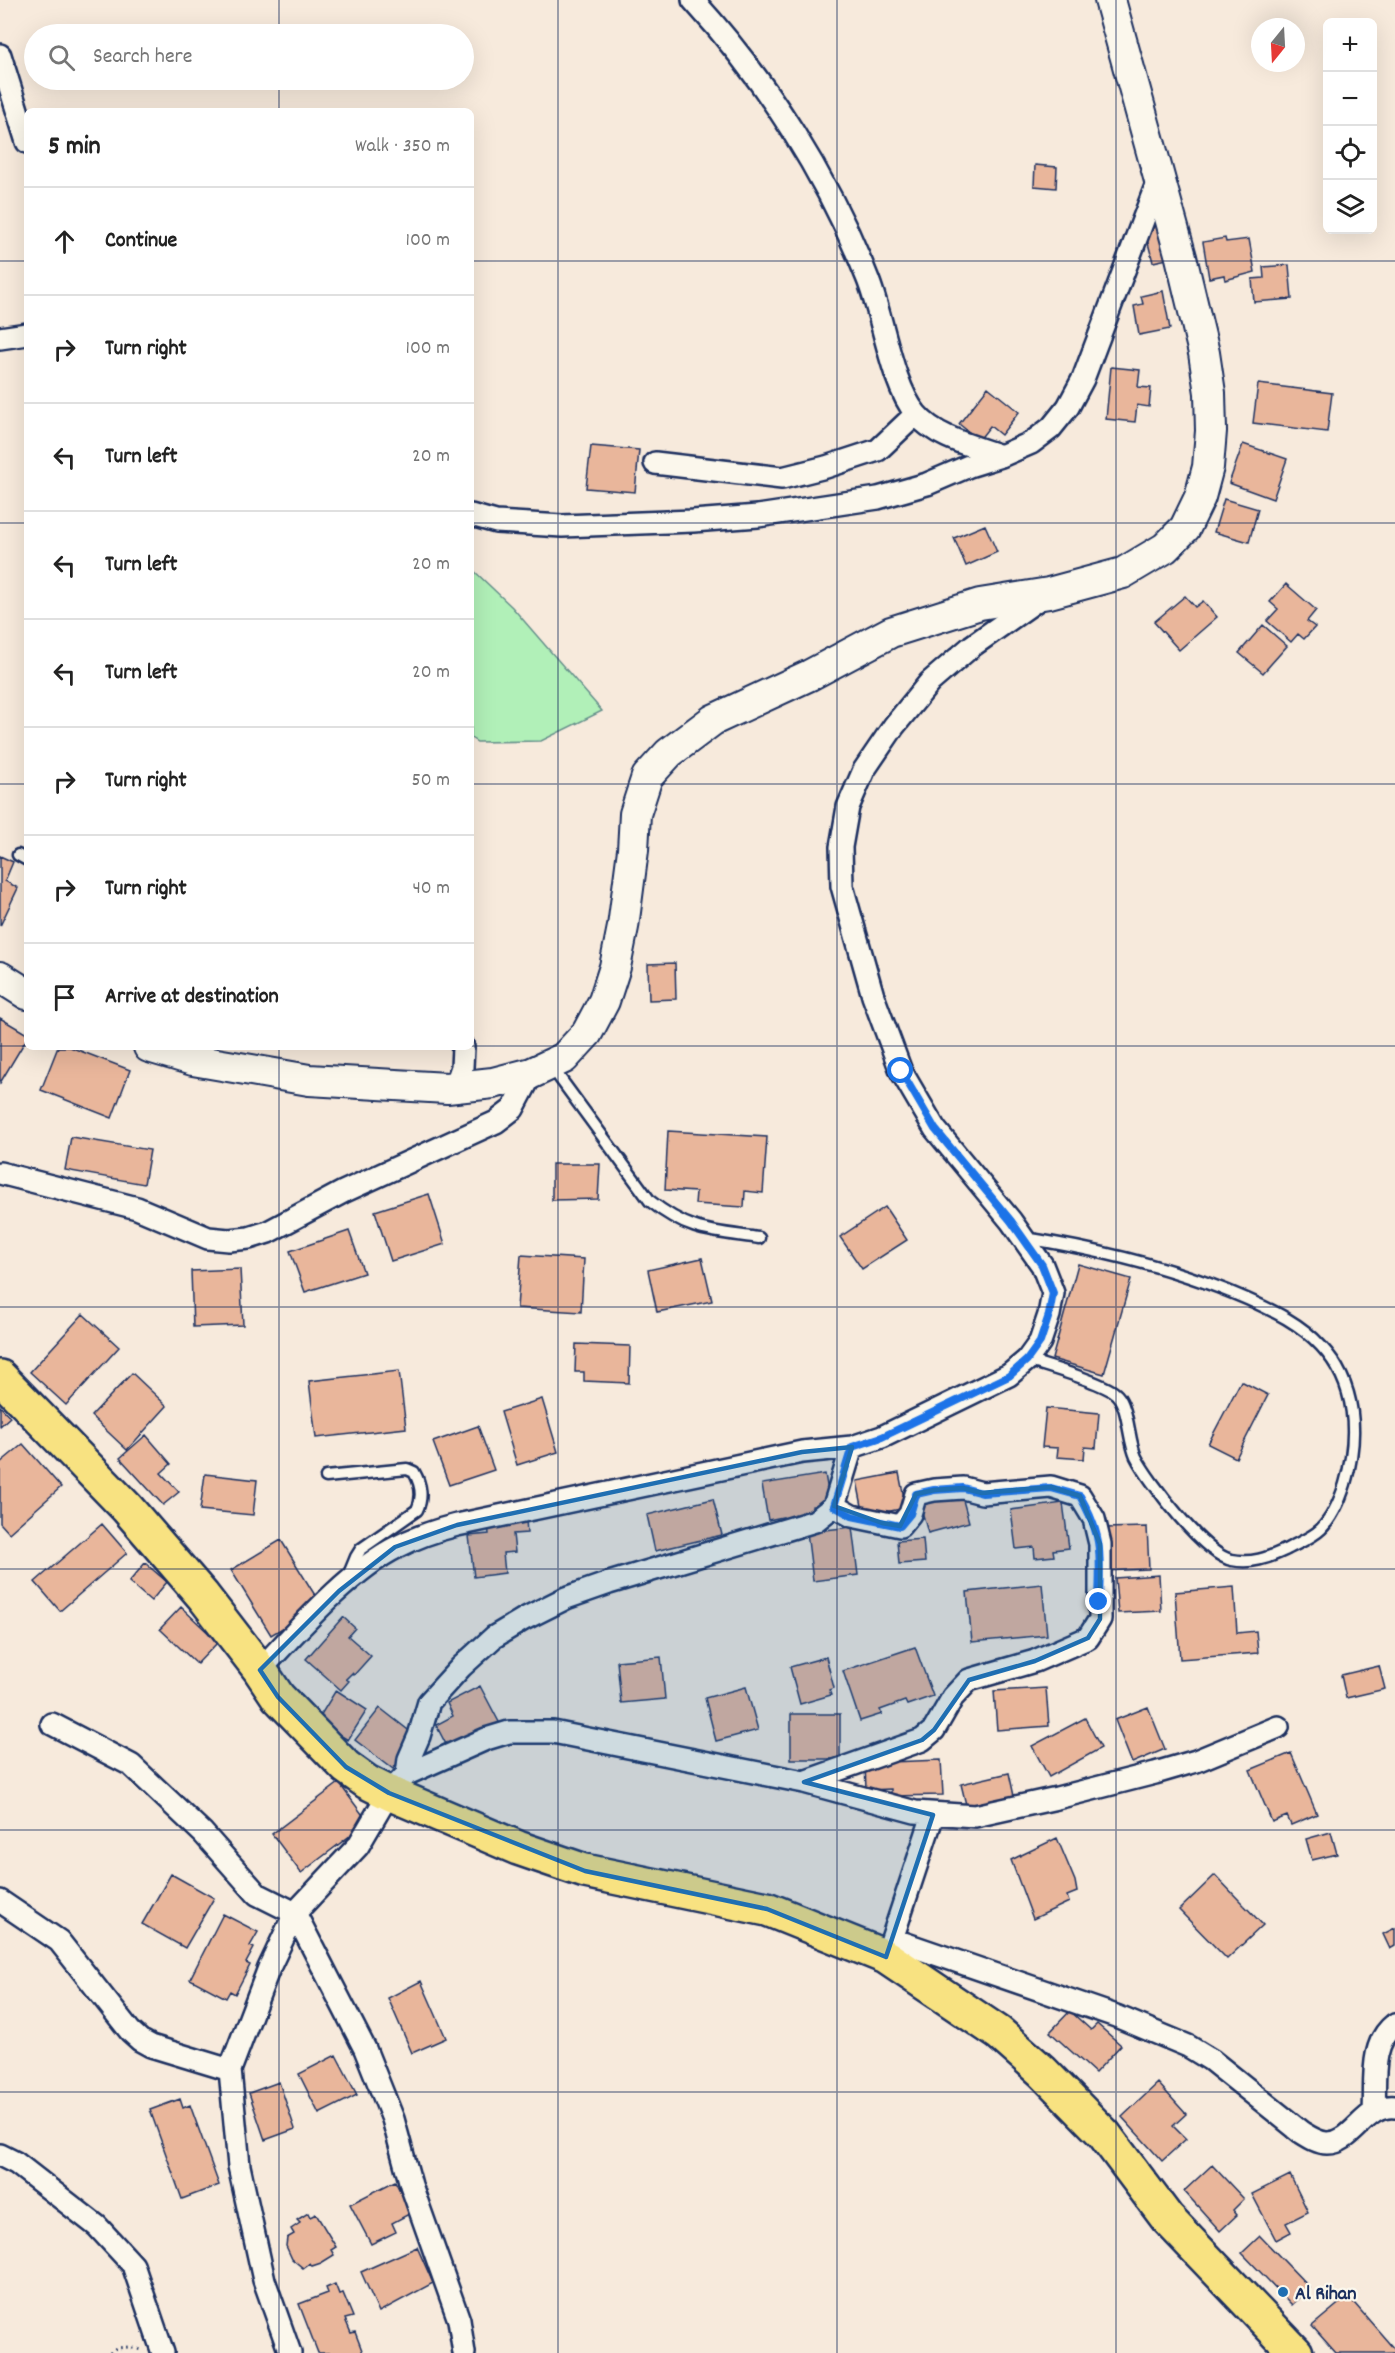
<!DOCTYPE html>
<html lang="en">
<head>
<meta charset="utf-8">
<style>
  body { margin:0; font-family:Dekko,sans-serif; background:#f6f6f6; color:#222 }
  .controls { position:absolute; right:18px; top:18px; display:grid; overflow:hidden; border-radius:9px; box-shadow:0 6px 24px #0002 }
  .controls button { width:54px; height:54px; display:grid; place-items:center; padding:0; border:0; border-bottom:2px solid #e0e0e0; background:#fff; color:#222; font:30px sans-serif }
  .compass { position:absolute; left:1251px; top:18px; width:54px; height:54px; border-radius:50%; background:#fff; box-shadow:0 6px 24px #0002; rotate:198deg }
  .stop { position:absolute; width:18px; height:18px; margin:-14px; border:4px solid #1a73e8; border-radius:50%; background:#fff }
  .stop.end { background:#1a73e8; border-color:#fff; box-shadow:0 2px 6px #0008 }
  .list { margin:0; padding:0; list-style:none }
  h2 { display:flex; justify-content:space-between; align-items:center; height:78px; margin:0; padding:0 24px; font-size:26px }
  h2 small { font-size:20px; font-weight:400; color:#767676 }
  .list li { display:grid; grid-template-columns:39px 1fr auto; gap:18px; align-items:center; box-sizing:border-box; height:108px; padding:0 24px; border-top:2px solid #e0e0e0 }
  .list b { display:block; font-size:22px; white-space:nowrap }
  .list em { font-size:20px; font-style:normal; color:#767676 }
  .icon { flex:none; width:33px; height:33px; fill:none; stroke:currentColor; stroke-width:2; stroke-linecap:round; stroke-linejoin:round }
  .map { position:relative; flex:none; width:1395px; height:2353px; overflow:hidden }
  .search { position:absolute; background:#fff; box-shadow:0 6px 24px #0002; left:24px; top:24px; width:450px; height:66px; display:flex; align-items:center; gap:15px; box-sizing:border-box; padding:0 21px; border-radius:33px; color:#767676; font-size:22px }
  .panel { position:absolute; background:#fff; box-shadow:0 6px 24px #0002; left:24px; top:108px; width:450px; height:942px; border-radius:9px }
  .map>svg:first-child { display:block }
  .green { fill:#b1f0b8; stroke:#66908b; stroke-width:1.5 }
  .building { fill:#e9b69b; stroke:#1b2f5e; stroke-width:1.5 }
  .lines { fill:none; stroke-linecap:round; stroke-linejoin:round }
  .lane-casing { stroke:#1b2f5e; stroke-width:15 }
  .street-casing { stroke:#1b2f5e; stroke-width:26 }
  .secondary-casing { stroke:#1b2f5e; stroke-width:34 }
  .primary-casing { stroke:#1b2f5e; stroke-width:38 }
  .path { stroke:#1b2f5e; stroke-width:3; stroke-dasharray:1.5 4.5; stroke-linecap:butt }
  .lane { stroke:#fbf7ec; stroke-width:10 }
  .street { stroke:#fbf7ec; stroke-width:21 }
  .secondary { stroke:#fbf7ec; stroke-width:30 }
  .primary { stroke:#f8e281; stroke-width:33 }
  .route { stroke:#1a73e8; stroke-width:8 }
  .marked { fill:#1f6fb2; fill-opacity:0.2; stroke:#1f6fb2; stroke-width:4.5; stroke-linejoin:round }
  .grid { fill:none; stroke:#1b2f5e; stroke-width:1.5; stroke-opacity:0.55 }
  .poi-dot { fill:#1f6fb2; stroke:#fbf7ec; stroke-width:2 }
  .labels { text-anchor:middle; stroke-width:4.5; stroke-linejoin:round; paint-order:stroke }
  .poi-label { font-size:20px; font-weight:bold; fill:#1b2f5e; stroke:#fbf7ec; text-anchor:start }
</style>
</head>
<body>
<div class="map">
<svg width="1395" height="2353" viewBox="0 0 1395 2353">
  <rect width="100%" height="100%" fill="#f7eadc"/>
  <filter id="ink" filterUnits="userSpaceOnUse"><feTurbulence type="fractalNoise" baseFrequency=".0167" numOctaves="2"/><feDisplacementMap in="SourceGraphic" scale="12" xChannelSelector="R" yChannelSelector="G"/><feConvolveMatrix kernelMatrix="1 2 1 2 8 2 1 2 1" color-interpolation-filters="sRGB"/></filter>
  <g filter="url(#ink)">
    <!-- green -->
    <path class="green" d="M471,568l41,39 90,104 -61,30 -64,1 -6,-4z"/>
    <!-- building -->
    <path class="building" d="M1035,165l22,2 -1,21 -22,-2z
      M1162,219l10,39 -19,4 -10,-38z
      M1225,238l1,4 23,-3 6,33 -30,8 -1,-5 -15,3 -6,-36z
      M1289,265l3,34 -38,3 -2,-23 12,-1 -1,-11z
      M1163,291l7,38 -31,6 -5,-29 9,-2 -2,-8z
      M1111,367l29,3 -2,17 13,1 -2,19 -12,-2 -2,17 -29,-3z
      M1258,384l74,9 -5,39 -74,-9z
      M988,387l31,25 -18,23 -11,-9 -11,14 -20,-16z
      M1243,444l44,15 -14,40 -44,-16z
      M591,446l48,4 -4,42 -49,-4z
      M1224,499l34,10 -9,33 -35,-10z
      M985,525l12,27 -31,14 -12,-28z
      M1286,584l30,26 -9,11 8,6 -11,12 -6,-5 -7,8 -24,-21 11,-12 -8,-7z
      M1185,596l10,11 8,-6 14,16 -38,33 -25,-28z
      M1263,625l24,21 -24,27 -24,-20z
      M0,856l13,6 -8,19 13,7 -18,38z
      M675,963l1,36 -27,1 -1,-36z
      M0,1018l27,16v4l-27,45z
      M58,1047h12l60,23 -18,48 -71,-28z
      M668,1131l99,6 -4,56 -18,-2 -1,16 -49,-3 1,-12 -31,-2z
      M71,1137l79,13 -6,34 -79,-14z
      M552,1164h48l-2,35 -46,1z
      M429,1194l16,50 -54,17 -16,-50z
      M885,1207l22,33 -45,29 -22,-32z
      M349,1231l15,42 -59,19 -15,-41z
      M521,1255l63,4 -3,53 -64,-4z
      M702,1258l10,43 -55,11 -9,-42z
      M1078,1264l53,15 -27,95 -52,-15z
      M240,1269l3,56 -50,2 -2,-56z
      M83,1314l36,33 -53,58 -36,-33z
      M576,1344l54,2 -1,37 -45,-2v-9h-9z
      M399,1371l7,57 -90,10 -7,-57z
      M132,1373l35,33 -40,44 -36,-34z
      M1241,1381l27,14 -32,63 -28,-14z
      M542,1399l16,53 -41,13 -16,-53z
      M0,1406l10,11 -10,9z
      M1046,1408l53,5 -3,35 -11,-1 -1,12 -27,-2 1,-9 -16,-1z
      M478,1426l16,44 -45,15 -16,-43z
      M146,1435l25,29 -10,9 18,19 -16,13 -43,-47z
      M23,1444l38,43 -52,46 -9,-10v-60z
      M899,1473l7,35 -42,8 -7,-35z
      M205,1474l52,6 -4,35 -53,-5z
      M825,1474l5,29 -18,3 2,12 -30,5 -1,-6 -15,3 -6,-36z
      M961,1493l8,29 -41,11 -8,-29z
      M713,1499l9,36 -67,16 -8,-36z
      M1063,1503l6,45 -16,2 1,6 -19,2 -1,-11 -18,2 -5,-39z
      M526,1520l1,13 -14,1 2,18 -12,1 2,20 -31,4 -5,-41 20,-2 -1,-9z
      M102,1524l25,29 -67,58 -25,-29z
      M852,1527l6,48 -45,6 -6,-49z
      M1147,1527l2,42 -45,2 -1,-43z
      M923,1539l2,23 -26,2 -2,-23z
      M281,1540l40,65 -50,30 -40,-65z
      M145,1563l22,19 -16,19 -22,-19z
      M1159,1575l2,36 -43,2 -3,-35z
      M1042,1584l5,51 -75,7 -5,-50z
      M1234,1587l3,46 19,-2 2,22 -78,6 -5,-67z
      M181,1607l37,35 -21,22 -37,-35z
      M343,1617l12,11 -7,8 23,20 -17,19 -2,-2 -6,6 3,2 -8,9 -35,-31z
      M915,1647l18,49 -26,9 -2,-4 -25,9 2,4 -22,7 -17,-50z
      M661,1657l4,42 -44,4 -4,-42z
      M826,1657l8,31 -5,2 2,5 -31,9 -10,-37z
      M1379,1666l6,23 -39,9 -5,-23z
      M480,1686l20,38 -51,26 -13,-25 17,-9 -6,-13z
      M746,1687l12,43 -42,11 -11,-43z
      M1046,1688l3,38 -52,4 -3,-39z
      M336,1690l31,20 -19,30 -31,-19z
      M1148,1707l17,42 -33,14 -17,-43z
      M380,1708l37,29 -24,32 -38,-29z
      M791,1714h49v45h-49z
      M1085,1718l16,30 -52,29 -17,-31z
      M1291,1753l26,61 -26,11 -4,-9 -15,6 -22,-52z
      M941,1760l2,35 -52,1v-7l-25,1 -1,-27z
      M1009,1773l5,23 -16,4 1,8 -32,1 -6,-25z
      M339,1783l29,39 -67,51 -29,-39z
      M1331,1832l6,22 -25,6 -6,-21z
      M1057,1838l18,43 2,11 -10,4 2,6 -36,17 -22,-59z
      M171,1874l43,24 -29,50 -43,-24z
      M1215,1875l48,50 -36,34 -48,-49z
      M223,1914l35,18 -8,14 4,2 -8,15 4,2 -15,29 -5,-3 -4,7 -36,-19z
      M1395,1928v18l-5,3 -7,-15z
      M421,1981l25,57 -34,15 -24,-55z
      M1070,2011l21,19 6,-6 24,21 -26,28 -45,-41z
      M336,2055l21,40 -38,19 -20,-40z
      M279,2082l16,47 -30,11 -16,-47z
      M1158,2083l28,31 -13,12 13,13 -24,22 -40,-44z
      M180,2099l3,9 7,-3 29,80 -37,14 -32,-89z
      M1212,2165l32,34 -11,11 4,5 -17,16 -36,-40z
      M1290,2175l18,37 -22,11 5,9 -15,8 -24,-46z
      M395,2181l16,32 -19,10 4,9 -25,12 -21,-40z
      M308,2213l2,4 6,-3 20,33 -5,3 3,5 -13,8 -9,3 -2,-3 -7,5 -11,-9 -6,-13 1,-8 7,-4 -3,-5 9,-6 -3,-3z
      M1260,2236l50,52 -18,17 -50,-52z
      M417,2247l16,36 -54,29 -18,-40z
      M335,2284l4,10 4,-1 10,24 -8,2 6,14 4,-1 8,21h-45l-19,-49 29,-11 -2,-5z
      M1348,2296l47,54v3h-59l-24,-27z"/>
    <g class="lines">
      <defs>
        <path id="lane" d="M18,855l9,5
          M551,1066l99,135c39,31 60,30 109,37
          M1025,1238c76,12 151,30 222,61 27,12 54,25 74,47 36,38 38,90 24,138 -5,16 -12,33 -24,45 -9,9 -25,15 -36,21 -17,8 -34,14 -53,10 -26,-4 -84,-79 -96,-103 -8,-17 -7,-49 -19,-62 -10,-12 -72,-29 -90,-35
          M326,1477l81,-8 7,3c7,12 9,26 3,38l-56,39 -5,8 -7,17"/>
        <path id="street" d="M693,0c73,80 134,176 174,277 16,38 24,107 49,137 20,24 57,32 85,42
          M0,55l27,87
          M0,338l27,-4
          M655,463l127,15 44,-11 52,-17 38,-36
          M471,515l25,7 66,4 131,-5 65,-5 120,-18 49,-14 42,-18 32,-10 30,-13 20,-15 17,-21 15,-28 76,-201
          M455,1087l7,-20 1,-20
          M0,1173l137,35 71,30 21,2 20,-2 19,-6 75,-40 153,-70 17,-13 19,-36
          M260,1670c37,-39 89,-99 137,-123 19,-10 40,-17 60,-22l345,-73 50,-5 30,-10 127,-62 18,-15 13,-18 9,-27 4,-22 -11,-28 -31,-44 -76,-92 -34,-58 -28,-75 -31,-110 -1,-39 7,-40 16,-37 30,-44 36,-44 42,-36 71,-50
          M52,1724l79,41 72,68 54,61 38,19 70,136 28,70 18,66 48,135 5,33
          M407,1774l79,-35 23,-7h44l251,50 111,30 60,4 82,-18 98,-25 41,-12 82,-34
          M804,1782l118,-42 12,-10 19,-33 16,-17 66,-19 53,-23 12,-19v-75l-6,-25 -14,-23 -29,-9 -69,6 -19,-5 -29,2 -18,4 -6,20 -10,12 -48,-10 -18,-10
          M0,1901l59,40 71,90 10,9 11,6 79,24
          M892,1939l41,-124
          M886,1957l6,-18 224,77 72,30 23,14 90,72c8,5 17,11 26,11 27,1 37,-39 68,-36
          M1374,2111c2,-29 -5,-67 21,-87
          M0,2155l16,8 81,63 36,39 30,88
          M290,2353l-26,-73 -25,-114 -9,-96 39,-102 26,-55 63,-67 31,-53 18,-19 2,-15 10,-23 10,-34 32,-35 33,-30 30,-18 42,-21 43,-15 206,-62 19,-15 18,-59"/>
        <path id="secondary" d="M0,977l27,17
          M149,1047l44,13 116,20 138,8 46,-5 39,-10 32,-15 23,-25 17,-32 11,-34 8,-40 10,-77 2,-36 12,-37 22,-24 44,-33 97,-45 81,-43 89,-28 69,-11 74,-20 42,-25 20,-20 15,-31 8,-30 3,-36 -1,-38 -6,-40 -23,-96 -71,-257"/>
        <path id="primary" d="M0,1377l127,131 76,88 57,74 18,27 68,70 21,15 22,11 129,55 67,23 182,38 119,48 113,76 43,38 62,63 63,84 129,135"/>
      </defs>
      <!-- lane casing -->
      <use href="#lane" class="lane-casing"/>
      <!-- street casing -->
      <use href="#street" class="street-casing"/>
      <!-- secondary casing -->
      <use href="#secondary" class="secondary-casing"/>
      <!-- primary casing -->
      <use href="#primary" class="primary-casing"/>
      <!-- path -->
      <path class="path" d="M110,2353l6,-5 12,-1 14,3"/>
      <!-- lane -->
      <use href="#lane" class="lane"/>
      <!-- street -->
      <use href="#street" class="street"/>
      <!-- secondary -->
      <use href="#secondary" class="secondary"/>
      <!-- primary -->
      <use href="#primary" class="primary"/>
    </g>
  </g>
  <g class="lines" filter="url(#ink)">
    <!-- route -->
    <path class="route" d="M901,1071l34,58 76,92 31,44 11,28 -4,22 -9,27 -13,18 -18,16 -127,61 -30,10 -18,59 18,10 48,10 10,-12 6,-20 18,-4 29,-2 19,5 69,-5 29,8c24,42 20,60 19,106"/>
  </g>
  <!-- marked area -->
  <path class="marked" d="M852,1447l-18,59 48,17 18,3 16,-32 18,-4 29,-2 19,5 69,-6 29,9 20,48v75l-12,19 -53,23 -66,19 -35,50 -12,10 -118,42 129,33 -47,142 -119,-48 -182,-38 -196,-78 -43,-26 -68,-70 -18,-27 79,-79 56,-44 62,-22 345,-73z"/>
  <!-- grid -->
  <path class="grid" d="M279,0v34M558,0v2353M837,0v2353M1116,0v2353M279,80v31M0,261h27M471,261h924M0,523h27M471,523h924M0,784h27M471,784h924M0,1046h27M471,1046h924M279,1047v1306M0,1307h1395M0,1569h1395M0,1830h1395M0,2092h1395"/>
  <!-- markers -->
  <circle class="poi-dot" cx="1283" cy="2292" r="6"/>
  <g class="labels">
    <!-- poi labels -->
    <g class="poi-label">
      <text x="1295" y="2299">Al Rihan</text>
    </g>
  </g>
</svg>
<div class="controls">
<button>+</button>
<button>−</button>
<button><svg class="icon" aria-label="locate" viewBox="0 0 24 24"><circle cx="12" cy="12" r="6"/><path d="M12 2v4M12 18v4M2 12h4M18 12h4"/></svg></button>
<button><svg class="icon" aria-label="layers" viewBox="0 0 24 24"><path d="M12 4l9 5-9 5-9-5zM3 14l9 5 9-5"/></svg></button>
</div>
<svg class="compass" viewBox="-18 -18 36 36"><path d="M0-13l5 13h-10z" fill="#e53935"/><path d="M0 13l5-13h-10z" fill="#767676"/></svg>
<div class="stop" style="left:901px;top:1071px"></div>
<div class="stop end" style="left:1099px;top:1602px"></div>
<div class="search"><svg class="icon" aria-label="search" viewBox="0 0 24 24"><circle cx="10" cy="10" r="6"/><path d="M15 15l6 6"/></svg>Search here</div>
<section class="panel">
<h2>5 min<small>Walk · 350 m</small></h2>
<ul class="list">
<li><svg class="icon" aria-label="ahead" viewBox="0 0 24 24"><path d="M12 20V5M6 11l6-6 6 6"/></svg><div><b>Continue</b></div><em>100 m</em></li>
<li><svg class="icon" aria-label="right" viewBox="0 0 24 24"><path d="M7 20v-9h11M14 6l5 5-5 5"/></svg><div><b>Turn right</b></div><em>100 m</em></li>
<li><svg class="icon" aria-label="left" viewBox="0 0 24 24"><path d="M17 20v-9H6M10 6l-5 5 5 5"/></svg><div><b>Turn left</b></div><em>20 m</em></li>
<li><svg class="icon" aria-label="left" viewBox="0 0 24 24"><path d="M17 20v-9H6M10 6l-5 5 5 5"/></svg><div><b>Turn left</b></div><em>20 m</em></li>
<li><svg class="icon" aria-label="left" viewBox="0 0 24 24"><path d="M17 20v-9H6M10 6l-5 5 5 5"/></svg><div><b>Turn left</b></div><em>20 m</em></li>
<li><svg class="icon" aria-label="right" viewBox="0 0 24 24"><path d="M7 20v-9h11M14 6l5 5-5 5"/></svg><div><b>Turn right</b></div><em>50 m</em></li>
<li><svg class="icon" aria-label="right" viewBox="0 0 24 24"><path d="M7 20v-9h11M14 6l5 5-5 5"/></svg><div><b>Turn right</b></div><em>40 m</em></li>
<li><svg class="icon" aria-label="arrive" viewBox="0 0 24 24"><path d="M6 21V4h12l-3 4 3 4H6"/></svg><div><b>Arrive at destination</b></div></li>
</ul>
</section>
</div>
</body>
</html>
